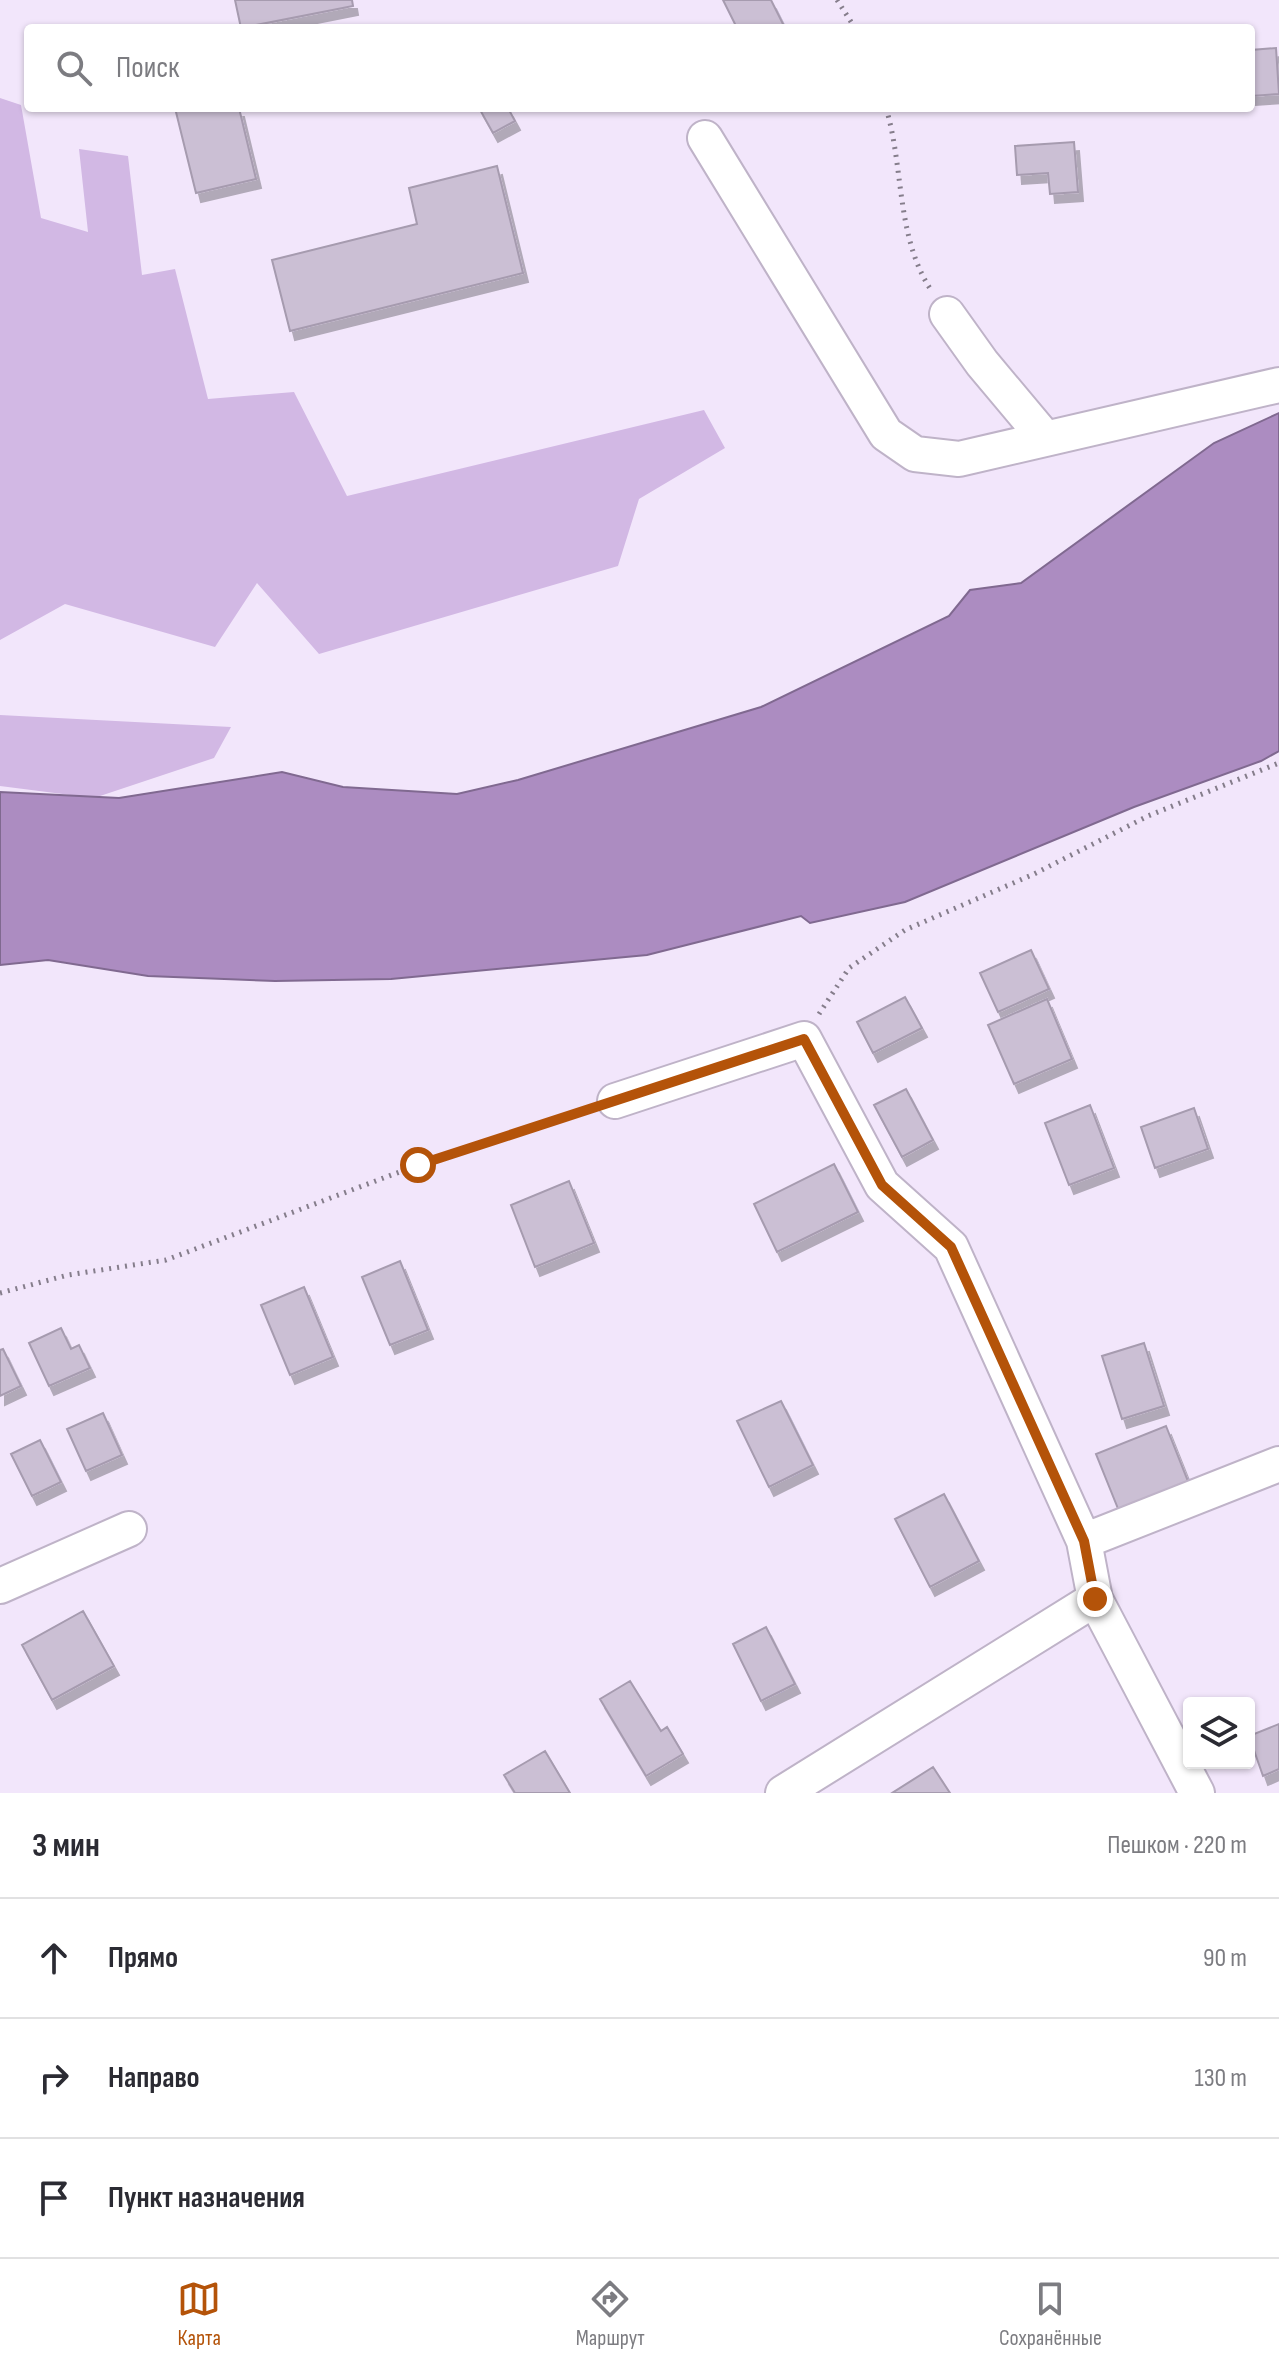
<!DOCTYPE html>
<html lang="ru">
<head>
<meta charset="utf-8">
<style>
  body { margin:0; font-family:"Sofia Sans Condensed",sans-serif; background:#f7f7f7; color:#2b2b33 }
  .controls { position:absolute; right:24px; bottom:24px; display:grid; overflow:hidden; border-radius:8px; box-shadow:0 2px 6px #0004 }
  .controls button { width:72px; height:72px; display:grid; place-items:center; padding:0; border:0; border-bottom:2px solid #e1e1e2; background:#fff; color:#2b2b33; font:40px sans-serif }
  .stop { position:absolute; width:24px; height:24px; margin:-18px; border:6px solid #b45309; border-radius:50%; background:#fff }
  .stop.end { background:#b45309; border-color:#fff; box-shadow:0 2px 8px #0008 }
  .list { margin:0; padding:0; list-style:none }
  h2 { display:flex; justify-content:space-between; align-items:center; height:104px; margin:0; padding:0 32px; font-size:34px }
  h2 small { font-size:26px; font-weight:400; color:#7c7c81 }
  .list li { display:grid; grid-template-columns:52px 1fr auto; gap:24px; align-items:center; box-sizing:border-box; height:120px; padding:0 32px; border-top:2px solid #e1e1e2 }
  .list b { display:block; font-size:30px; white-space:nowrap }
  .list em { font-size:26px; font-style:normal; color:#7c7c81 }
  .icon { flex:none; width:44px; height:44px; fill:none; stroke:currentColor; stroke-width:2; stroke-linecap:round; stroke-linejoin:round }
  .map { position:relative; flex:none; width:1279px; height:1793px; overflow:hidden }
  .search { position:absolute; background:#fff; box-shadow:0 2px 6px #0004; left:24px; right:24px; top:24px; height:88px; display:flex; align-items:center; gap:20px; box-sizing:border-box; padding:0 28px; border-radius:8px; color:#7c7c81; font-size:30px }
  .sheet { height:464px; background:#fff }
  nav { display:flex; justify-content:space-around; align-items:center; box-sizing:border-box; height:112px; border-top:2px solid #e1e1e2; background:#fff; font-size:22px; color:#7c7c81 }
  nav a { display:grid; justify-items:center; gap:4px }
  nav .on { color:#b45309 }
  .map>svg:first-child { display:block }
  .green { fill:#d2b8e4 }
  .water { fill:#ac8cc1; stroke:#806990; stroke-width:2 }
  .building { fill:#cbbfd4; stroke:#a69baf; stroke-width:2; filter:url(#shadow) }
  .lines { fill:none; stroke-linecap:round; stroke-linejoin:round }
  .minor-casing { stroke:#bfb3c8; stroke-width:38 }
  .path { stroke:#857d8b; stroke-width:5; stroke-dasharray:2 6; stroke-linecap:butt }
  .minor { stroke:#fff; stroke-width:34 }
  .route { stroke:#b45309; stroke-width:10 }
</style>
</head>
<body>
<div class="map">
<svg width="1279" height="1793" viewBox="0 0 1279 1793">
  <defs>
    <filter id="shadow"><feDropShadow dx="5" dy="9" stdDeviation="0" flood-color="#0004"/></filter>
  </defs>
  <rect width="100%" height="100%" fill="#f2e6fb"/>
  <!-- green -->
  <path class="green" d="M0,98l21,7 20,113 47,14 -9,-83 49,7 14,119 33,-6 33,130 86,-7 53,104 357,-86 21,38 -86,51 -21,67 -299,88 -62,-71 -42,64 -150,-43 -65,36z
    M0,715l231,12 -17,31 -120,40 -94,-12z"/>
  <!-- water -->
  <path class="water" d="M1279,413v338l-18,10 -127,46 -229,95 -95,21 -9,-7 -154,39 -256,24 -116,2 -127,-5 -100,-16 -48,5v-173l119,6 163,-26 61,15 114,7 61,-14 243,-73 188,-91 21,-26 51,-7 193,-140z"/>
  <!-- building -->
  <path class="building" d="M235,0h117l1,6 -112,22z
    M723,0h48l14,28h-48z
    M1276,48l3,46 -28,2v-46z
    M175,108h64l17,71 -60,14z
    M479,108h29l7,13 -22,12z
    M1074,142l4,50 -28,2 -2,-21 -31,2 -2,-29z
    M497,166l26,107 -233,58 -18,-71 145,-36 -8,-36z
    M1031,950l18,39 -51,23 -18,-39z
    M905,997l17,31 -49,25 -16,-31z
    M1047,999l25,60 -58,25 -26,-59z
    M906,1089l27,51 -31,17 -28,-52z
    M1090,1105l24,63 -45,17 -24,-62z
    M1194,1108l14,41 -53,19 -14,-41z
    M834,1164l24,48 -81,40 -23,-48z
    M569,1181l25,62 -59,24 -24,-62z
    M400,1261l28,69 -38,15 -28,-68z
    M304,1287l29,70 -43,18 -29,-70z
    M61,1328l10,21 8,-4 11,23 -41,18 -20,-43z
    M1144,1343l20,63 -42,13 -20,-63z
    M3,1349l18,37 -21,10v-46z
    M781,1401l32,64 -44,22 -32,-66z
    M103,1413l19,42 -36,16 -19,-42z
    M1166,1426l25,63 -70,27 -25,-62z
    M40,1440l21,42 -29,14 -21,-42z
    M944,1494l35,67 -49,26 -35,-68z
    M83,1611l31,55 -62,34 -30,-55z
    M766,1627l29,57 -34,17 -28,-57z
    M630,1681l31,50 6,-4 16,27 -37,22 -46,-77z
    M1279,1724v45l-16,7 -14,-40z
    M545,1751l25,42h-55l-11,-18z
    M933,1767l17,26h-58z"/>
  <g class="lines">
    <defs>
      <path id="minor" d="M705,138l181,296 29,20 44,5 320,-74
        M947,314l35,49 62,74
        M615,1101l189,-62 78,146 69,62 133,294 11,58
        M1084,1541l195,-77
        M0,1586l129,-57
        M783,1793l312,-194 102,194"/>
    </defs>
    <!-- minor casing -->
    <use href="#minor" class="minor-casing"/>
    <!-- path -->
    <path class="path" d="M837,0l18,28
      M886,108c18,59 10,129 45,182
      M819,1014l30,-46 56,-38 129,-56 114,-58 131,-53
      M0,1293l68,-18 98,-15 252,-95 167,-55"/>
    <!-- minor -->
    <use href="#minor" class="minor"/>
  </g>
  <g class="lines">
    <!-- route -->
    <path class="route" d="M418,1165l386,-126 78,146 69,62 133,294 11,58"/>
  </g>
</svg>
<div class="controls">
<button><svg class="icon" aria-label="layers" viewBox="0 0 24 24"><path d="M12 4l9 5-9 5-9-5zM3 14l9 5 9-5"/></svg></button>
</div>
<div class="stop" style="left:418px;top:1165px"></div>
<div class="stop end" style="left:1095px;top:1599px"></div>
<div class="search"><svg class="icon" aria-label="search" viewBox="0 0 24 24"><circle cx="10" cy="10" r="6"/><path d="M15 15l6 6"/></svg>Поиск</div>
</div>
<section class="sheet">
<h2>3 мин<small>Пешком · 220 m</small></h2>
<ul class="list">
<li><svg class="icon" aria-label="ahead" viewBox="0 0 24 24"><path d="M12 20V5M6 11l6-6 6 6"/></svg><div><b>Прямо</b></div><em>90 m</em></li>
<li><svg class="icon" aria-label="right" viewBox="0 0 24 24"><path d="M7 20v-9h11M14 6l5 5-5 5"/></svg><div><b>Направо</b></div><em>130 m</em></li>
<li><svg class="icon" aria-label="arrive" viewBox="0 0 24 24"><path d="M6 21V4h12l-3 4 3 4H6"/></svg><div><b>Пункт назначения</b></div></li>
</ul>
</section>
<nav>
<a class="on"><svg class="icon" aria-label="map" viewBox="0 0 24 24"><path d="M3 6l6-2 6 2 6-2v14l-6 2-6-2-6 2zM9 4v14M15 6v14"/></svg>Карта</a>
<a><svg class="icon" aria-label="directions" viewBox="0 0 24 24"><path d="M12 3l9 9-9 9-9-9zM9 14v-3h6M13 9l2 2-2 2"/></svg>Маршрут</a>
<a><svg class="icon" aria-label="saved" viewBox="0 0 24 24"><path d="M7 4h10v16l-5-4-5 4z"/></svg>Сохранённые</a>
</nav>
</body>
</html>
